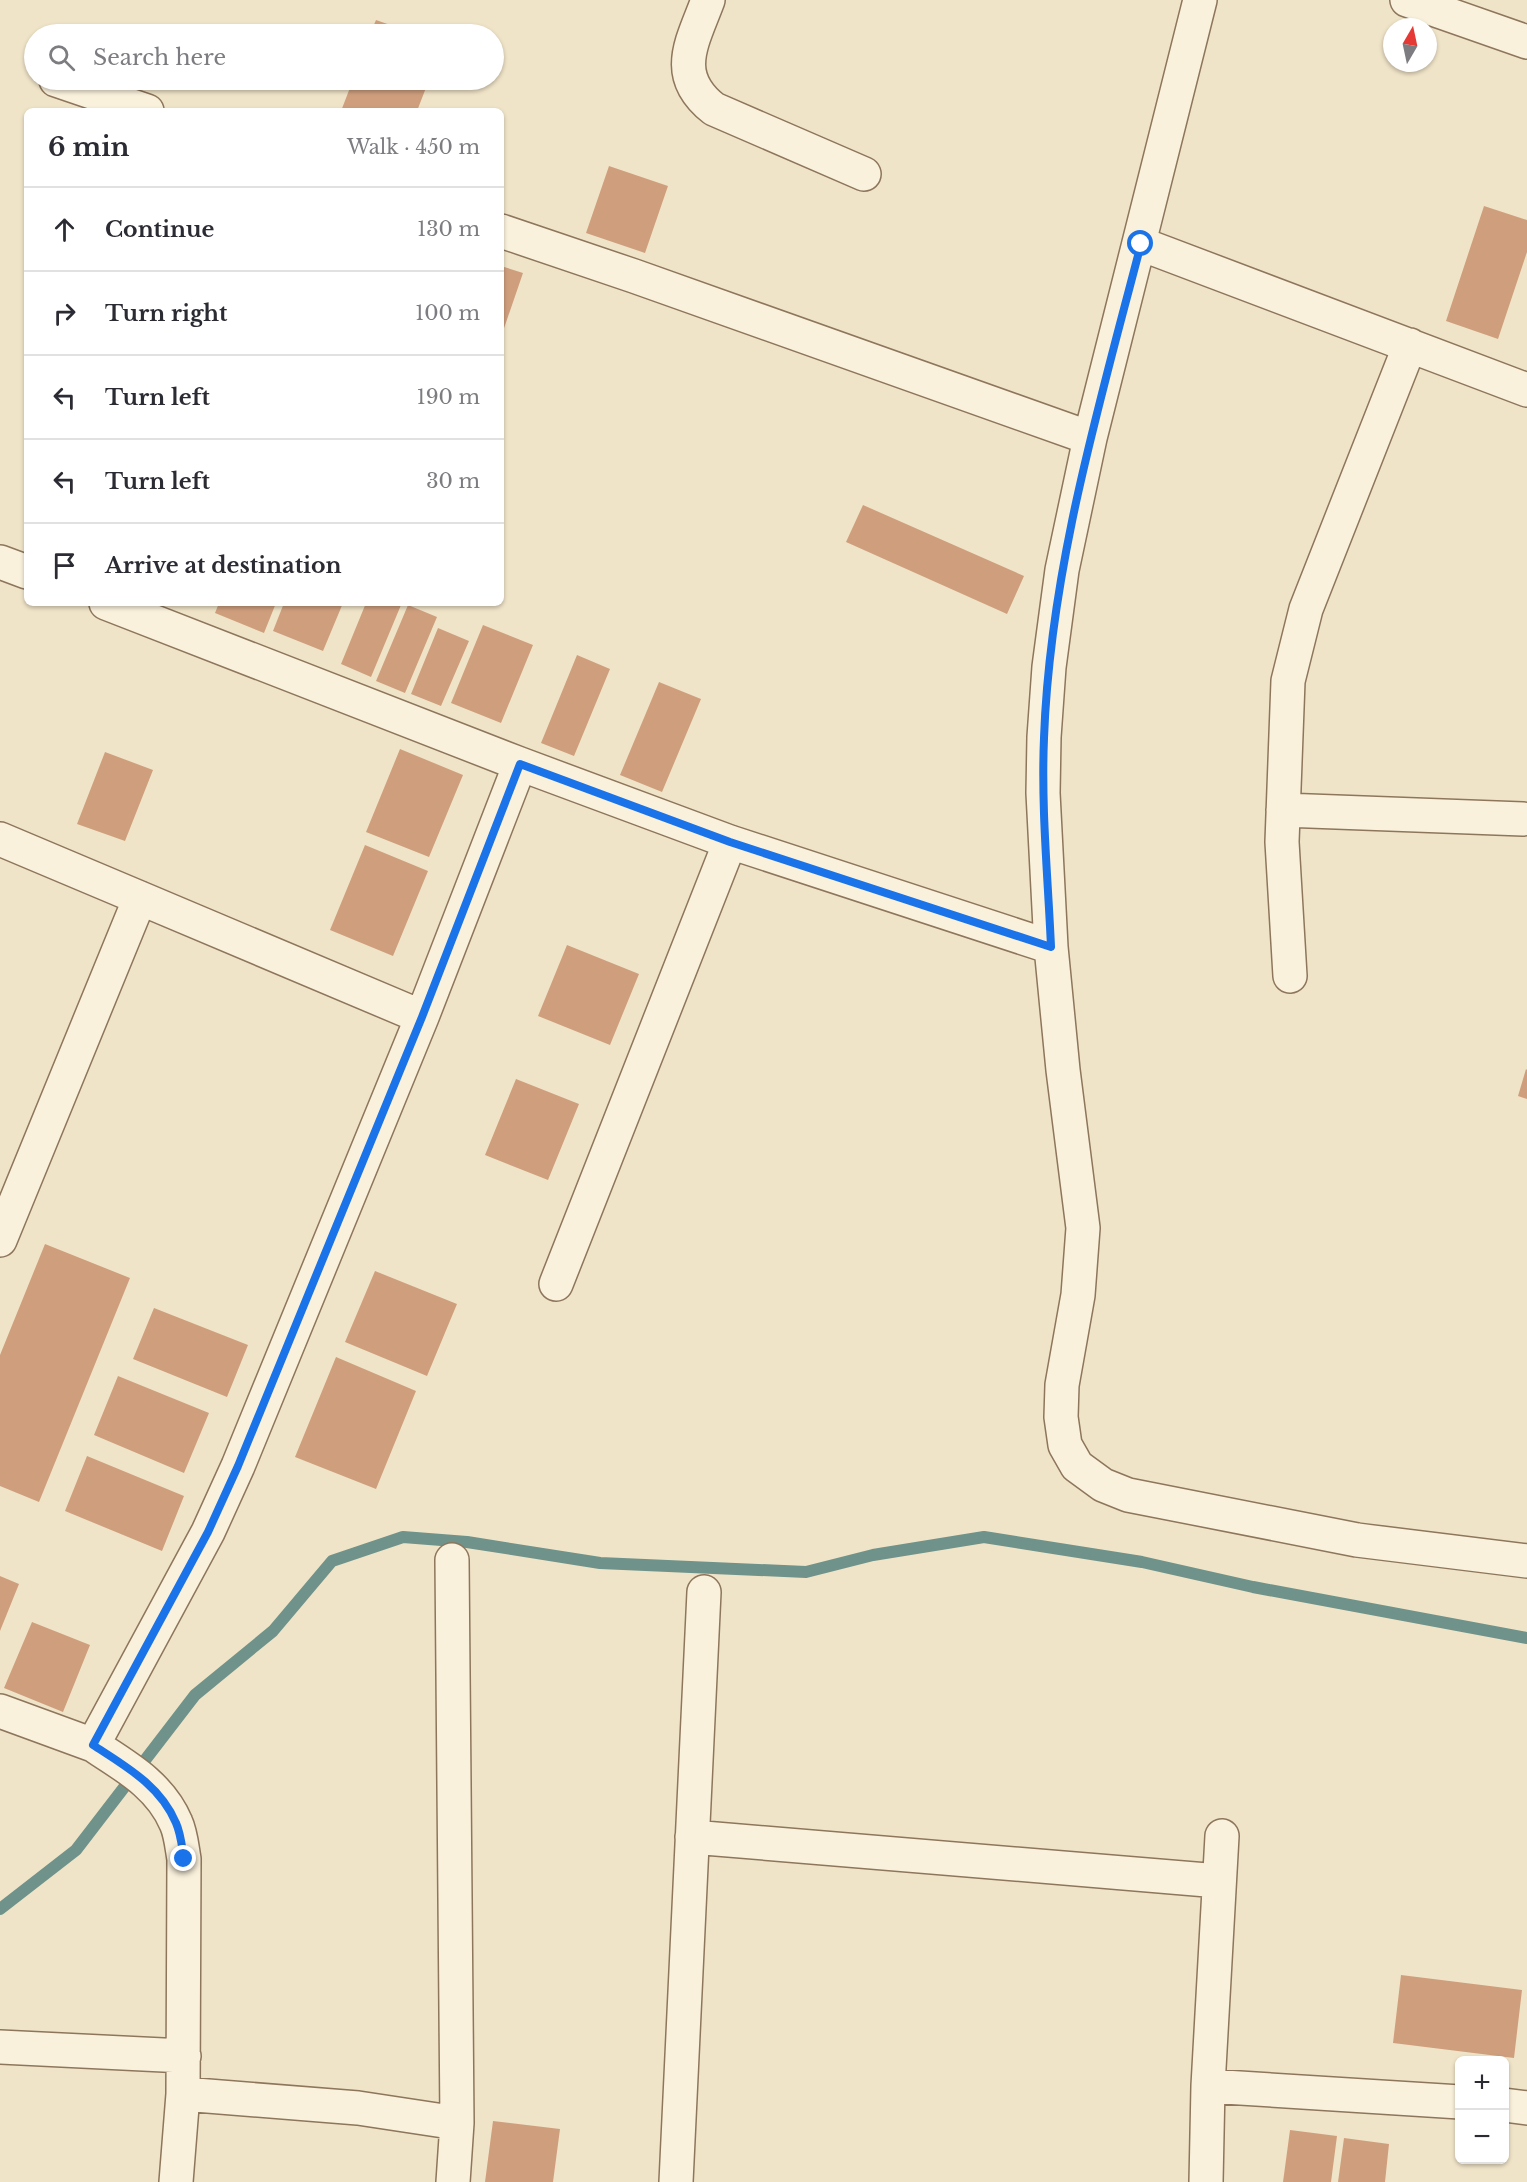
<!DOCTYPE html>
<html lang="en">
<head>
<meta charset="utf-8">
<style>
  body { margin:0; font-family:"Libre Baskerville",serif; background:#f2f2f3; color:#2b2b33 }
  .controls { position:absolute; right:18px; bottom:18px; display:grid; overflow:hidden; border-radius:9px; box-shadow:0 2px 4px #0004 }
  .controls button { width:54px; height:54px; display:grid; place-items:center; padding:0; border:0; border-bottom:2px solid #e1e1e2; background:#fff; color:#2b2b33; font:30px sans-serif }
  .compass { position:absolute; left:1383px; top:18px; width:54px; height:54px; border-radius:50%; background:#fff; box-shadow:0 2px 4px #0004; rotate:9deg }
  .stop { position:absolute; width:18px; height:18px; margin:-14px; border:4px solid #1a73e8; border-radius:50%; background:#fff }
  .stop.end { background:#1a73e8; border-color:#fff; box-shadow:0 2px 6px #0008 }
  .list { margin:0; padding:0; list-style:none }
  h2 { display:flex; justify-content:space-between; align-items:center; height:78px; margin:0; padding:0 24px; font-size:26px }
  h2 small { font-size:20px; font-weight:400; color:#7c7c81 }
  .list li { display:grid; grid-template-columns:39px 1fr auto; gap:18px; align-items:center; box-sizing:border-box; height:84px; padding:0 24px; border-top:2px solid #e1e1e2 }
  .list b { display:block; font-size:22px; white-space:nowrap }
  .list em { font-size:20px; font-style:normal; color:#7c7c81 }
  .icon { flex:none; width:33px; height:33px; fill:none; stroke:currentColor; stroke-width:2; stroke-linecap:round; stroke-linejoin:round }
  .map { position:relative; flex:none; width:1527px; height:2182px; overflow:hidden }
  .search { position:absolute; background:#fff; box-shadow:0 2px 4px #0004; left:24px; top:24px; width:480px; height:66px; display:flex; align-items:center; gap:15px; box-sizing:border-box; padding:0 21px; border-radius:33px; color:#7c7c81; font-size:22px }
  .panel { position:absolute; background:#fff; box-shadow:0 2px 4px #0004; left:24px; top:108px; width:480px; height:498px; border-radius:9px }
  .map>svg:first-child { display:block }
  .lines { fill:none; stroke-linecap:round; stroke-linejoin:round }
  .stream { stroke:#6f938a; stroke-width:12 }
  .building { fill:#cf9f7d }
  .minor-casing { stroke:#8d765c; stroke-width:36 }
  .minor { stroke:#faf1dc; stroke-width:33 }
  .route { stroke:#1a73e8; stroke-width:8 }
</style>
</head>
<body>
<div class="map">
<svg width="1527" height="2182" viewBox="0 0 1527 2182">
  <rect width="100%" height="100%" fill="#f0e4c8"/>
  <g class="lines">
    <!-- stream -->
    <path class="stream" d="M0,1909l76,-59 119,-155 78,-64 59,-70 71,-24 64,5 133,21 206,9 67,-17 111,-18 158,25 111,25 274,51"/>
  </g>
  <!-- building -->
  <path class="building" d="M376,20l40,14h-46z
    M353,80h76l-12,31h-76z
    M609,166l59,20 -23,67 -59,-20z
    M1484,206l43,14v32l-29,87 -52,-18z
    M501,266l22,7 -22,64z
    M863,505l161,71 -17,38 -161,-72z
    M219,603h57l-12,30 -49,-20z
    M284,603h59l-20,48 -50,-20z
    M366,603h30l5,2 -30,72 -30,-13z
    M408,605l29,12 -32,76 -29,-12z
    M483,625l50,20 -32,78 -50,-20z
    M438,628l31,13 -28,65 -30,-12z
    M577,655l33,14 -36,87 -33,-13z
    M659,682l42,17 -39,93 -42,-17z
    M400,749l63,26 -34,82 -63,-25z
    M105,752l48,18 -28,71 -48,-17z
    M365,845l63,26 -35,85 -63,-26z
    M567,945l72,29 -29,71 -72,-29z
    M1526,1069l1,1v29l-9,-3z
    M516,1079l63,25 -31,76 -63,-25z
    M45,1244l85,34 -91,224 -39,-16v-131z
    M375,1271l82,33 -30,72 -82,-34z
    M154,1308l94,37 -21,52 -94,-38z
    M336,1357l80,34 -40,98 -81,-32z
    M118,1376l91,37 -25,60 -90,-38z
    M87,1456l97,40 -22,55 -97,-40z
    M0,1576l19,8 -19,47z
    M32,1622l58,23 -27,67 -59,-24z
    M1401,1975l121,15 -8,68 -121,-15z
    M493,2121l67,8 -7,53h-68z
    M1290,2130l47,6 -6,46h-48z
    M1344,2138l45,6 -4,38h-47z"/>
  <g class="lines">
    <defs>
      <path id="minor" d="M708,0c-16,43 -37,75 6,109l150,65
        M1200,0l-110,438 -28,132 -13,97 -5,70 -1,56 8,154 12,123 20,158 -5,67 -16,90 -1,32 4,28 12,21 26,19 25,10 229,45 170,21
        M1407,0l120,42
        M56,80l91,31
        M501,231l133,45 456,162
        M1141,244l386,146
        M0,562l27,10
        M106,603l414,161 210,78 321,105
        M1283,810l240,9
        M0,839l140,59
        M1290,976l-8,-134 6,-161 18,-72 104,-264
        M0,1240l140,-342 282,119
        M556,1284l174,-442
        M452,1560l5,563 -4,59
        M0,1711l93,34 115,-213 30,-66 184,-449 98,-253
        M93,1745c32,21 67,40 83,78 5,11 6,25 8,36l-1,235 175,14 99,15
        M692,1837l527,44
        M0,2047l184,9
        M1208,2086l252,16
        M1504,2105l23,3
        M176,2182l7,-88
        M676,2182l28,-590
        M1206,2182l2,-96 14,-250"/>
    </defs>
    <!-- minor casing -->
    <use href="#minor" class="minor-casing"/>
    <!-- minor -->
    <use href="#minor" class="minor"/>
  </g>
  <g class="lines">
    <!-- route -->
    <path class="route" d="M184,1859c-2,-11 -3,-25 -8,-36 -16,-38 -51,-57 -83,-78l115,-213 30,-66 184,-449 98,-253 210,78 321,105c-3,-69 -10,-139 -7,-209 6,-168 55,-332 97,-494"/>
  </g>
</svg>
<div class="controls">
<button>+</button>
<button>−</button>
</div>
<svg class="compass" viewBox="-18 -18 36 36"><path d="M0-13l5 13h-10z" fill="#e53935"/><path d="M0 13l5-13h-10z" fill="#7c7c81"/></svg>
<div class="stop" style="left:1141px;top:244px"></div>
<div class="stop end" style="left:184px;top:1859px"></div>
<div class="search"><svg class="icon" aria-label="search" viewBox="0 0 24 24"><circle cx="10" cy="10" r="6"/><path d="M15 15l6 6"/></svg>Search here</div>
<section class="panel">
<h2>6 min<small>Walk · 450 m</small></h2>
<ul class="list">
<li><svg class="icon" aria-label="ahead" viewBox="0 0 24 24"><path d="M12 20V5M6 11l6-6 6 6"/></svg><div><b>Continue</b></div><em>130 m</em></li>
<li><svg class="icon" aria-label="right" viewBox="0 0 24 24"><path d="M7 20v-9h11M14 6l5 5-5 5"/></svg><div><b>Turn right</b></div><em>100 m</em></li>
<li><svg class="icon" aria-label="left" viewBox="0 0 24 24"><path d="M17 20v-9H6M10 6l-5 5 5 5"/></svg><div><b>Turn left</b></div><em>190 m</em></li>
<li><svg class="icon" aria-label="left" viewBox="0 0 24 24"><path d="M17 20v-9H6M10 6l-5 5 5 5"/></svg><div><b>Turn left</b></div><em>30 m</em></li>
<li><svg class="icon" aria-label="arrive" viewBox="0 0 24 24"><path d="M6 21V4h12l-3 4 3 4H6"/></svg><div><b>Arrive at destination</b></div></li>
</ul>
</section>
</div>
</body>
</html>
